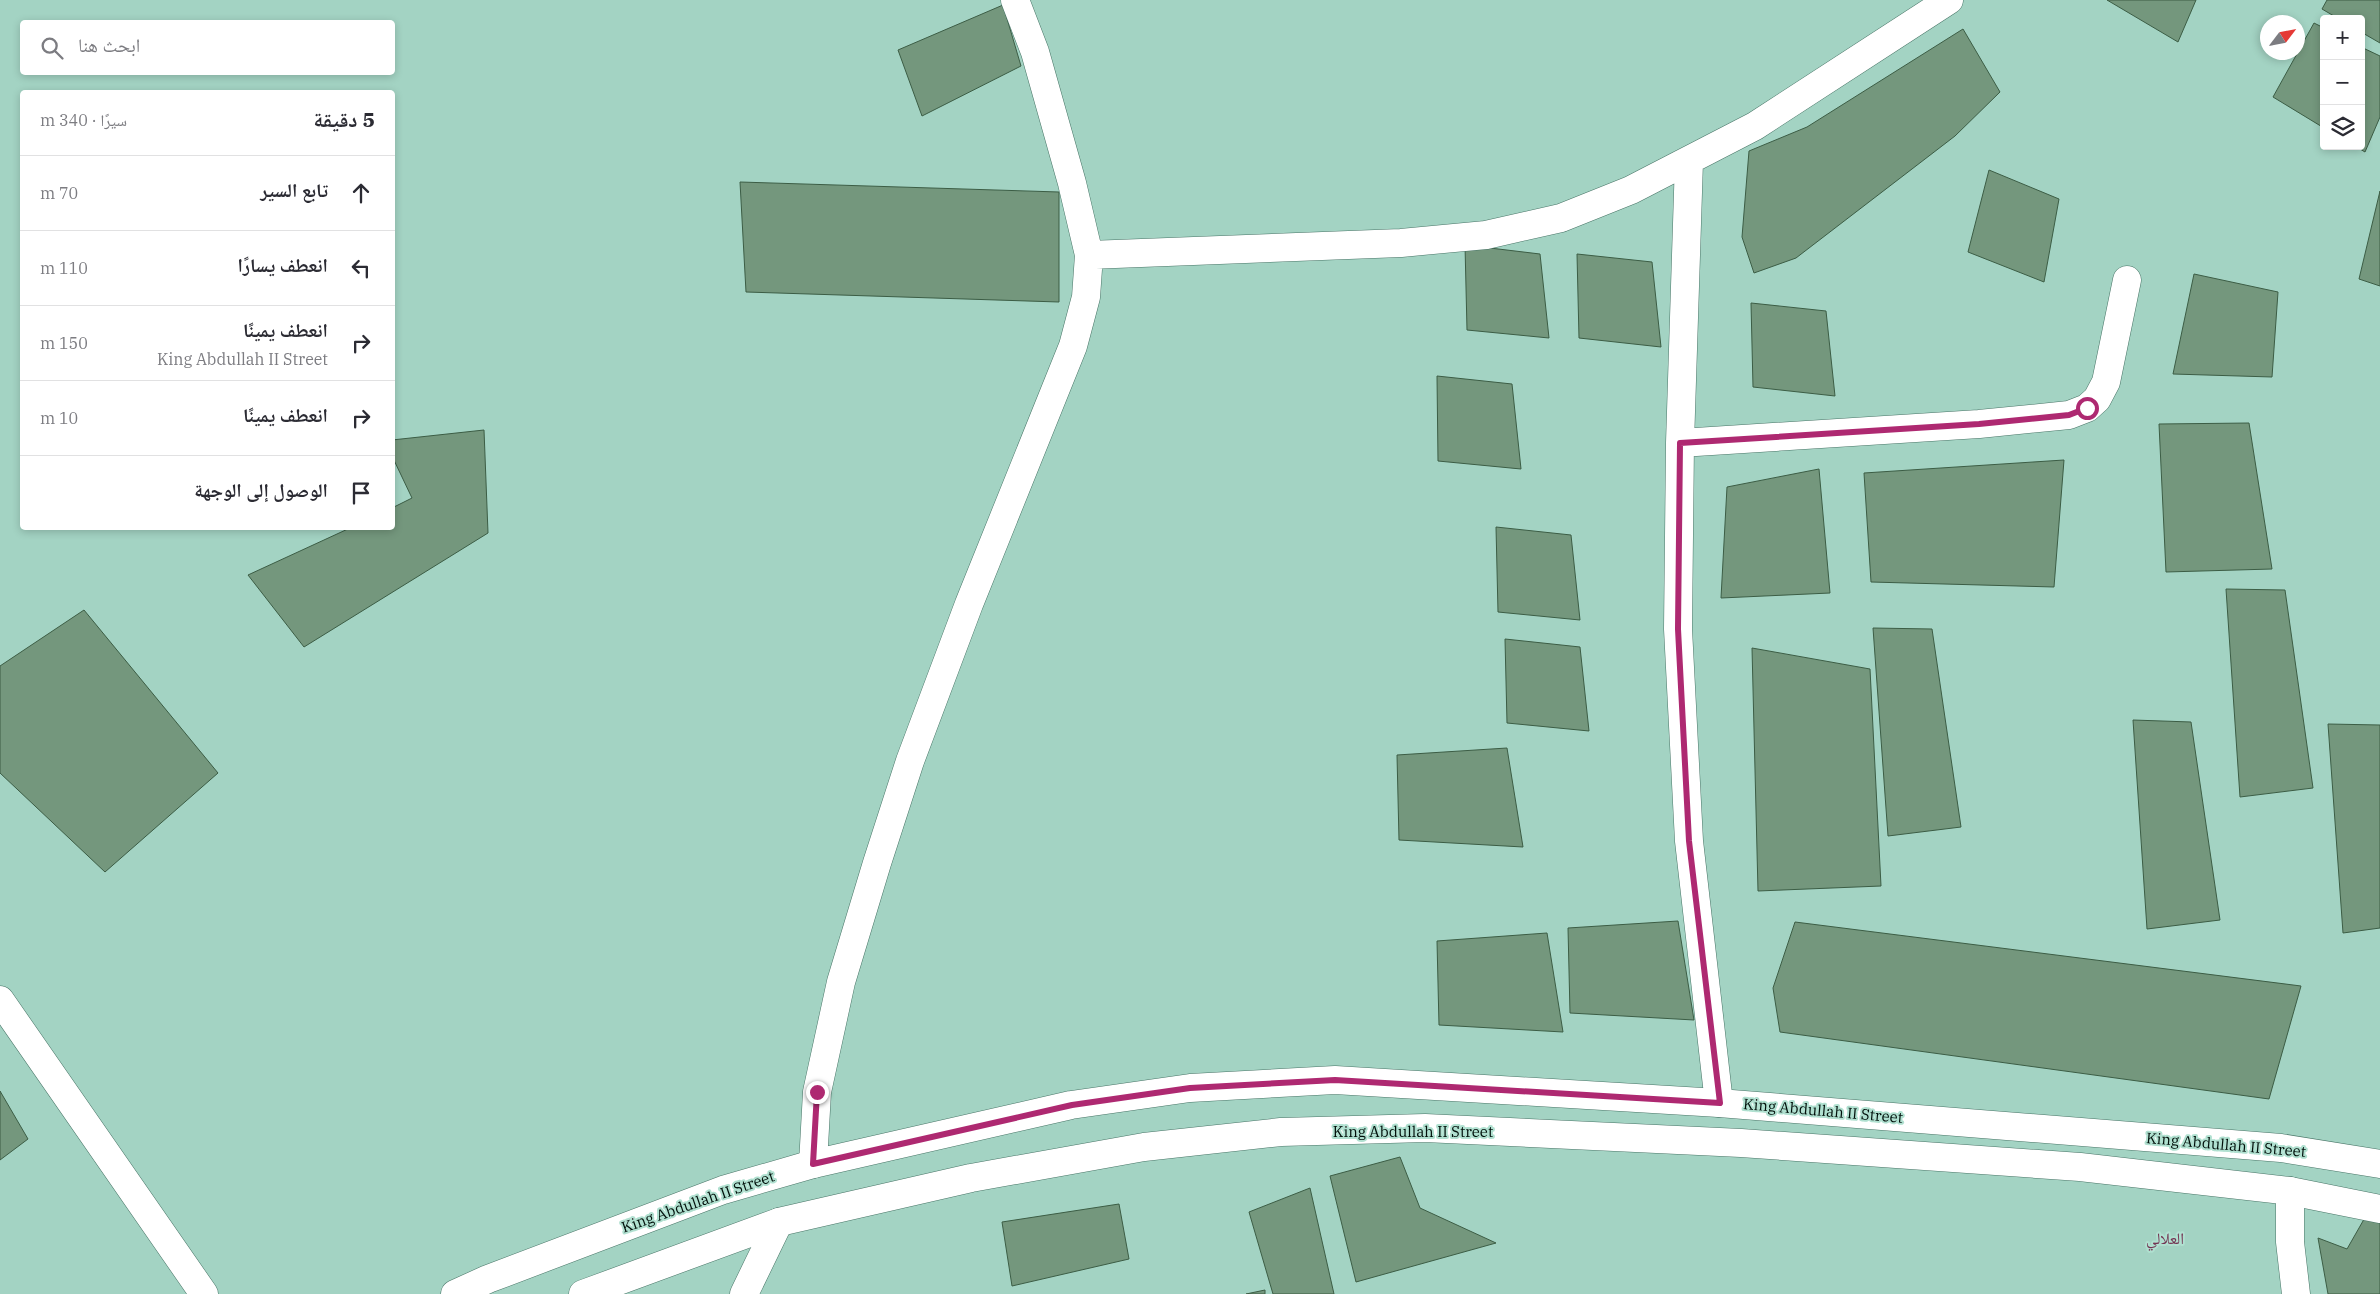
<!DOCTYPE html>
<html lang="ar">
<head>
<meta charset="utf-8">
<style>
  body { margin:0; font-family:"IBM Plex Serif","Noto Naskh Arabic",serif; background:#f7f7f7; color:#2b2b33; direction:rtl }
  .controls { position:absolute; right:15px; top:15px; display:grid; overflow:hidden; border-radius:5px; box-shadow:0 2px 8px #0003 }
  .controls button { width:45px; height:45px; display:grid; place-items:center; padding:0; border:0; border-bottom:1px solid #e1e1e2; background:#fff; color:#2b2b33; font:25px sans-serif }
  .compass { position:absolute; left:2260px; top:15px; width:45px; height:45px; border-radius:50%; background:#fff; box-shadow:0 2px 8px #0003; rotate:58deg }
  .stop { position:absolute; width:15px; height:15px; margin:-11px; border:4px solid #ae2971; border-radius:50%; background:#fff }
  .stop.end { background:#ae2971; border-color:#fff; box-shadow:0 1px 5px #0008 }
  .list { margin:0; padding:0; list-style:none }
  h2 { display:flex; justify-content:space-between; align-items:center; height:65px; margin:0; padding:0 20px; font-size:21px }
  h2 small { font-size:16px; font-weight:400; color:#7c7c81 }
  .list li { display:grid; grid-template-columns:32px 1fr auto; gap:15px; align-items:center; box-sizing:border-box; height:75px; padding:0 20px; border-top:1px solid #e1e1e2 }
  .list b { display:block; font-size:19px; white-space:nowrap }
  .list p { margin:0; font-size:16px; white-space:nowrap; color:#7c7c81 }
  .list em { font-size:16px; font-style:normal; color:#7c7c81 }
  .icon { flex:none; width:28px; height:28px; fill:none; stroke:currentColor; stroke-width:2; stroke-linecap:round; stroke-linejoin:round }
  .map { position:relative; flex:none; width:2380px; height:1294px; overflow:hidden; direction:ltr }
  .search { position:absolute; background:#fff; box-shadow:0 2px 8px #0003; left:20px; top:20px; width:375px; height:55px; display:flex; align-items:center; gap:12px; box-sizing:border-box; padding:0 18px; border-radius:5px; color:#7c7c81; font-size:19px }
  .panel { position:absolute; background:#fff; box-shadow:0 2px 8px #0003; left:20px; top:90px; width:375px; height:440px; border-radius:5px; direction:rtl }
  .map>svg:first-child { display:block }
  .building { fill:#74977d; stroke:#3c5d45 }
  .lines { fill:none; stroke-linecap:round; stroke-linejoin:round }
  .minor-casing { stroke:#487567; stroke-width:29 }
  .secondary-casing { stroke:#487567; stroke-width:29 }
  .minor { stroke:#fff; stroke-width:28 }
  .secondary { stroke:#fff; stroke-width:28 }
  .route { stroke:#ae2971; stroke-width:6 }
  .labels { text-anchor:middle; stroke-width:4; stroke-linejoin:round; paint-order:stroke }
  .street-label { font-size:15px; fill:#010f0a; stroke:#b0e0d0 }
  .neighbourhood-label { font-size:16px; fill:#733251; stroke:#b0e0d0 }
</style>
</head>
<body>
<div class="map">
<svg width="2380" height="1294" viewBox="0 0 2380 1294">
  <rect width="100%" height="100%" fill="#a3d3c3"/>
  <!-- building -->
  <path class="building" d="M2107,0h89l-18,42z
    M2327,0h53v43l-19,-11v-13h-22l-17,-10z
    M1003,5l18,61 -99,50 -24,-66z
    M2314,23l10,5v100l-51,-31z
    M1963,29l37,63 -45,44 -159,122 -42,15 -12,-36 7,-86 58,-24z
    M2361,47l19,9v61l-15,35 -10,-6h6z
    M1989,170l70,29 -15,83 -76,-30z
    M740,182l319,10v110l-313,-10z
    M2380,191v95l-21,-7z
    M1465,245l75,9 9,84 -82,-8z
    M1577,254l75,8 9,85 -82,-9z
    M2194,274l84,18 -6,85 -99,-3z
    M1751,303l75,8 9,85 -82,-9z
    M1437,376l75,8 9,85 -83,-8z
    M2249,423l23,146 -106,3 -7,-148z
    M484,430l4,103 -184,114 -56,-72 102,-47h42v-20l20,-10 -20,-42v-16z
    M2064,460l-10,127 -183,-5 -7,-109z
    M1819,469l11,124 -109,5 6,-111z
    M1496,527l75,8 9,85 -82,-8z
    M2226,589l59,1 28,198 -73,9z
    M84,610l134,163 -113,99 -105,-99v-107z
    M1873,628l59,1 29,198 -73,9z
    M1505,639l75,8 9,84 -82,-8z
    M1752,648l118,21 11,217 -123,5z
    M2133,720l58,2 29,198 -73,9z
    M2328,724l52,1v203l-37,5z
    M1507,748l16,99 -124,-7 -2,-85z
    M1678,921l16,99 -124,-7 -2,-85z
    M1795,922l506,64 -32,113 -489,-67 -7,-44z
    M1547,933l16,99 -124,-7 -2,-84z
    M0,1091l28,48 -28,21z
    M1400,1157l20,51 76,35 -140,39 -26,-106z
    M1310,1188l24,106h-61l-24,-82z
    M1119,1204l10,55 -117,27 -10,-64z
    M2367,1214l13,3v77h-52l-10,-56 29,11z
    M1265,1290v4h-19z"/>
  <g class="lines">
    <defs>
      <path id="minor" d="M1689,161l-9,282 -2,186 11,212 30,262
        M1089,255l312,-12 85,-8 75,-17 70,-28 124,-64 194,-126
        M1680,443l299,-19 90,-9 18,-7 10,-9 9,-17 21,-102
        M0,1000l204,294
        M813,1164l4,-72 24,-110 36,-119 33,-102 59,-157 104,-258 13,-49 3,-42 -17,-72 -37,-131 -20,-52
        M2290,1191v51l6,52
        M744,1294l35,-72"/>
      <path id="secondary" d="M455,1294l33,-15 235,-89 90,-26 258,-59 119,-17 145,-8 384,23 562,45 99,16
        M583,1294l196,-72 192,-44 173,-31 137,-15 144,-4 316,15 339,24 210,24 90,18"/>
    </defs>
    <!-- minor casing -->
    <use href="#minor" class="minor-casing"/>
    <!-- secondary casing -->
    <use href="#secondary" class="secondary-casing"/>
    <!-- minor -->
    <use href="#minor" class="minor"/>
    <!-- secondary -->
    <use href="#secondary" class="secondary"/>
  </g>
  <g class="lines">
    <!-- route -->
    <path class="route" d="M817,1092l-4,72 259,-59 118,-17 145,-8 385,23 -31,-262 -11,-212 2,-186 299,-19 90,-9 18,-7"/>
  </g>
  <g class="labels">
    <!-- street labels -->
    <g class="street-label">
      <text transform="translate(1823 1111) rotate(5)" y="5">King Abdullah II Street</text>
      <text x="1413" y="1137">King Abdullah II Street</text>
      <text transform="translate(2226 1145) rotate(5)" y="5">King Abdullah II Street</text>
      <text transform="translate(698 1202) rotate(-19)" y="5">King Abdullah II Street</text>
    </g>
    <!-- neighbourhood labels -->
    <g class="neighbourhood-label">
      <text x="2165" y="1244">العلالي</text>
    </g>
  </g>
</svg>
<div class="controls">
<button>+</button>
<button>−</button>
<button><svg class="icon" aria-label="layers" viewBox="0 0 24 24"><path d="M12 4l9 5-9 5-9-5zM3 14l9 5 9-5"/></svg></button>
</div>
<svg class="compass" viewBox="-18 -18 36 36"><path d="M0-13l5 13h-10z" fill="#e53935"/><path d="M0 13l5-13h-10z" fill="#7c7c81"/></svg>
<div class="stop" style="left:2087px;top:408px"></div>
<div class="stop end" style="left:817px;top:1092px"></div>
<div class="search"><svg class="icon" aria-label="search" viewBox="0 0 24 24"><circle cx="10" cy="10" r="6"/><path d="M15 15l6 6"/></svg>ابحث هنا</div>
<section class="panel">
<h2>5 دقيقة<small>سيرًا · 340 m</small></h2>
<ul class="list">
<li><svg class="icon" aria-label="ahead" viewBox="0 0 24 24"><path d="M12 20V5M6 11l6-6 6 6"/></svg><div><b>تابع السير</b></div><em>70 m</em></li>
<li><svg class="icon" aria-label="left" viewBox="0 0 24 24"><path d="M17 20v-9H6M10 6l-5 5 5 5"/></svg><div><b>انعطف يسارًا</b></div><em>110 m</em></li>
<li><svg class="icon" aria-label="right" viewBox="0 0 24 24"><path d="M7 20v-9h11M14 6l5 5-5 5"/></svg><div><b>انعطف يمينًا</b><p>King Abdullah II Street</p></div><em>150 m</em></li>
<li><svg class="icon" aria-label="right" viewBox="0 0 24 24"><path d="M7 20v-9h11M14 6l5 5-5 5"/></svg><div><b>انعطف يمينًا</b></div><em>10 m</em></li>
<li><svg class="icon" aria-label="arrive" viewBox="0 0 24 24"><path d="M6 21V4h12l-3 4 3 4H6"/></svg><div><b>الوصول إلى الوجهة</b></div></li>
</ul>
</section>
</div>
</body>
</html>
